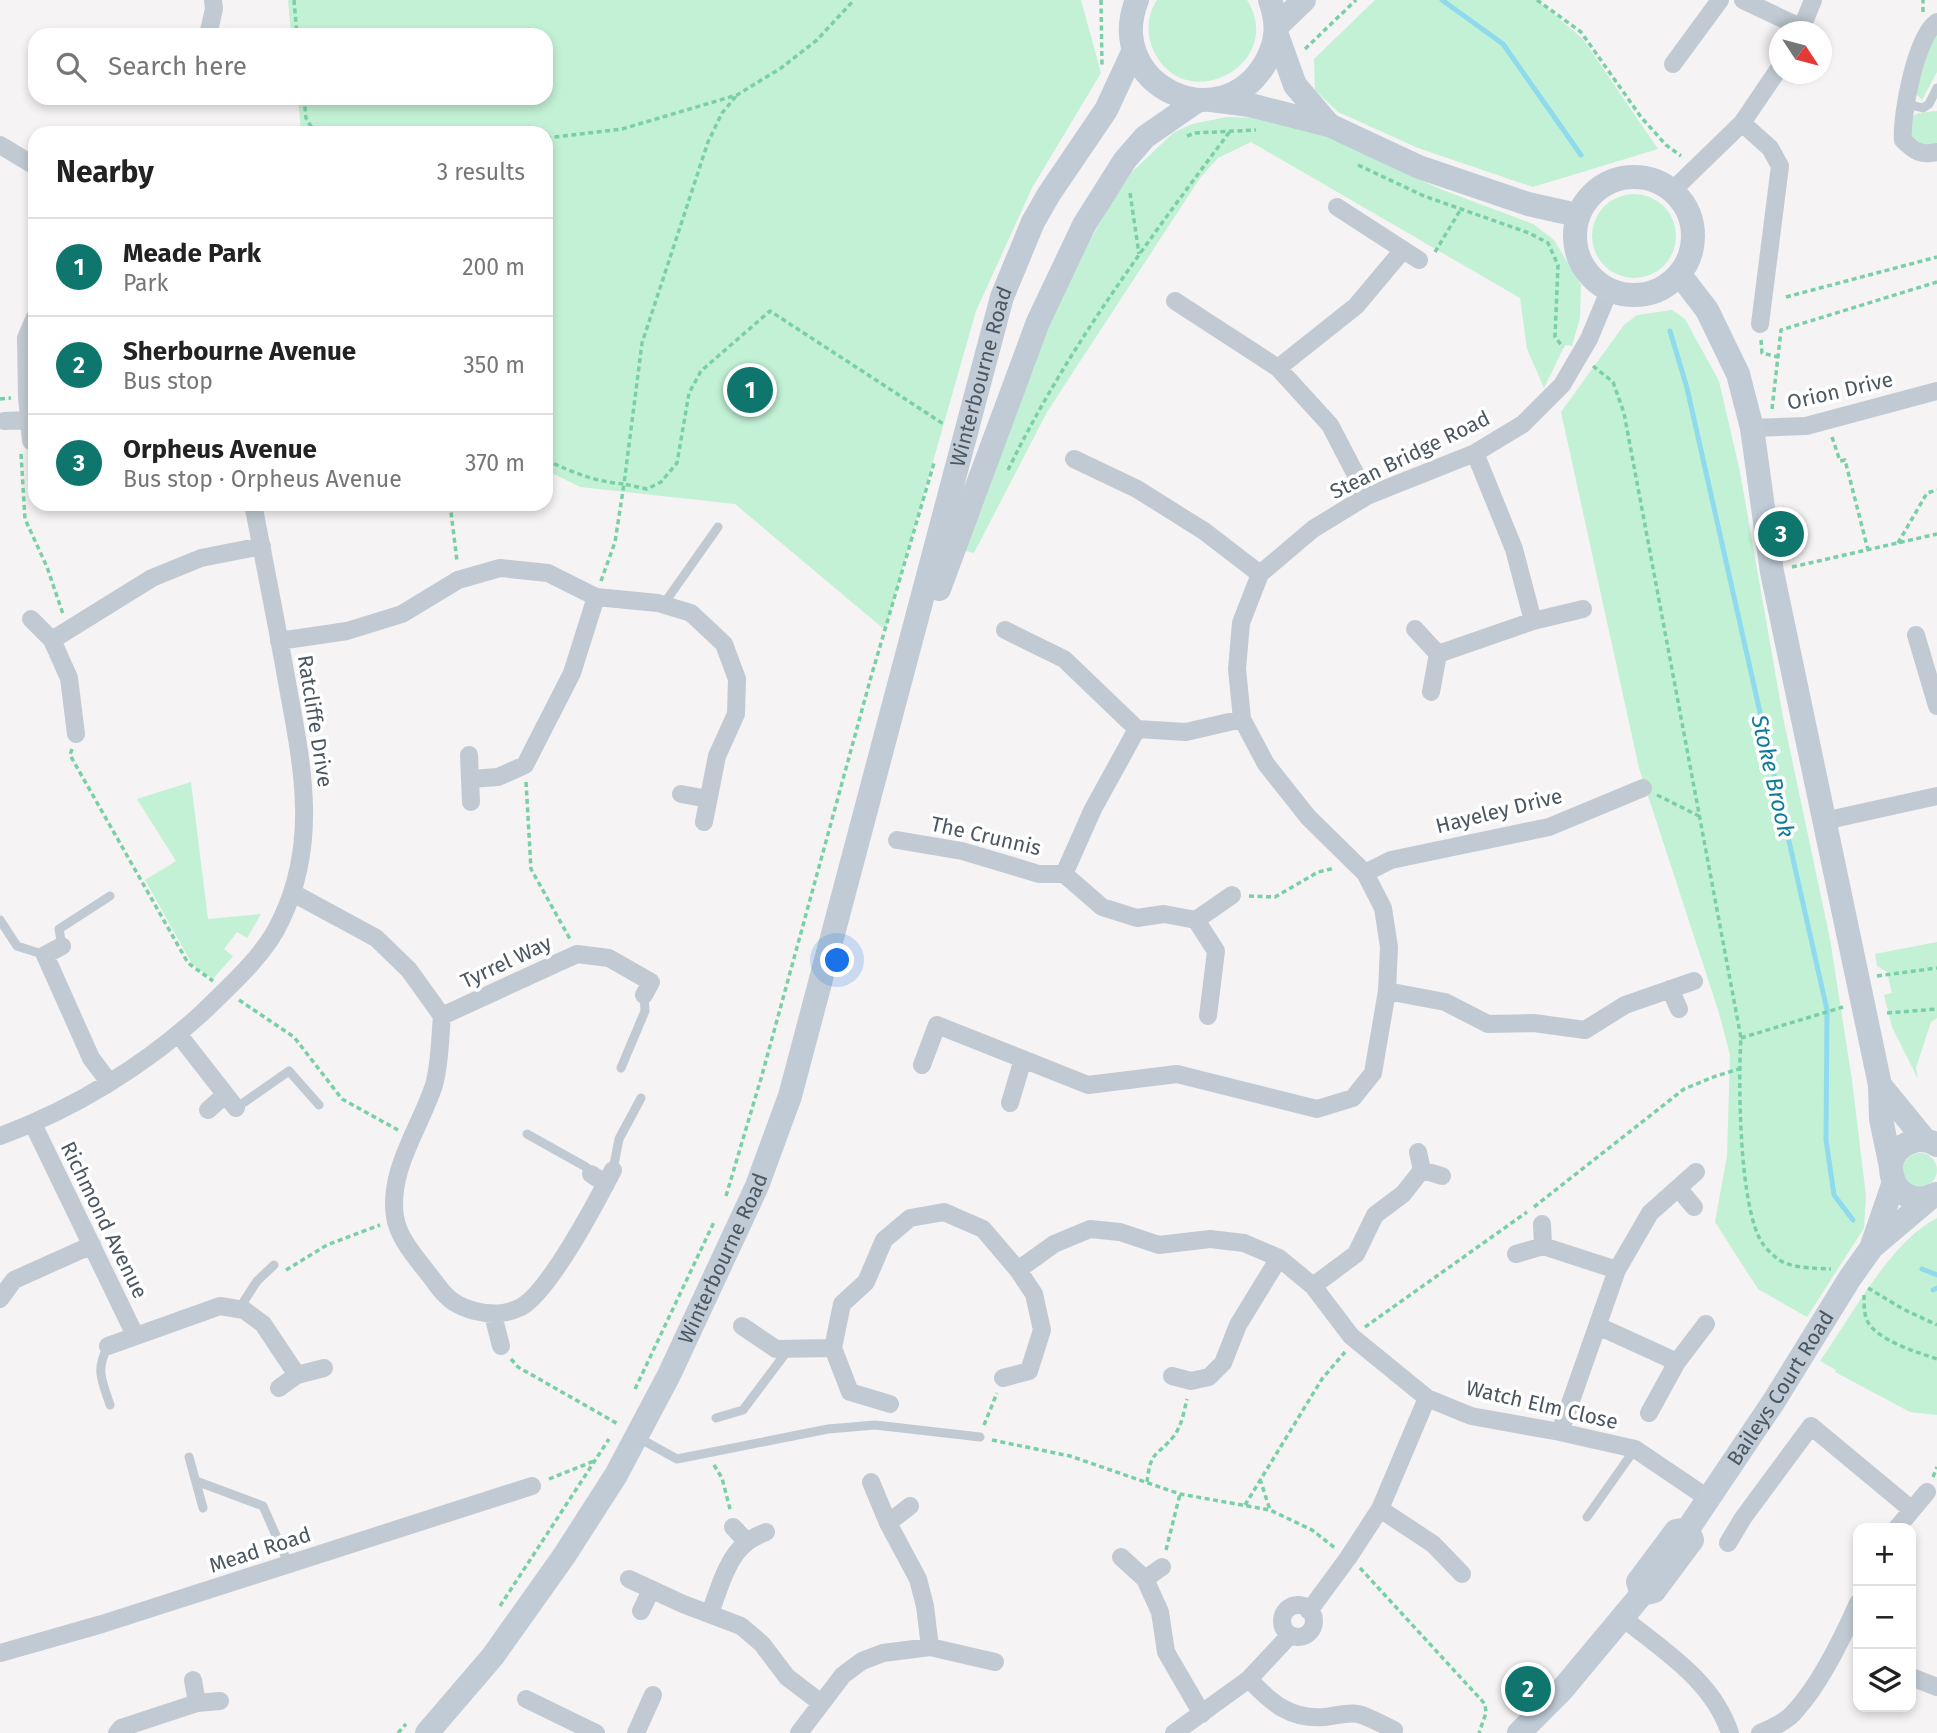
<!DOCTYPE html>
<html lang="en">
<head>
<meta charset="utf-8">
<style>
  body { margin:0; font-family:"Fira Sans",sans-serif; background:#f2f2f2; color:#222 }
  .controls { position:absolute; right:21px; bottom:21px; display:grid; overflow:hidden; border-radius:14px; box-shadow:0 4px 10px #0003 }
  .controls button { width:63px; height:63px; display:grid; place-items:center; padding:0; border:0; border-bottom:2px solid #e0e0e0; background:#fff; color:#222; font:35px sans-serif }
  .compass { position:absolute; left:1769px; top:21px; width:63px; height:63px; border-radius:50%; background:#fff; box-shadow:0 4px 10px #0003; rotate:126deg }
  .you { position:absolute; left:838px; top:961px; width:24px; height:24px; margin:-18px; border:5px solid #fff; border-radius:50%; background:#1a73e8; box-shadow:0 0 0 10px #1a73e833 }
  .badge { display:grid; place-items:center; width:46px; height:46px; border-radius:50%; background:#0f766e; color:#fff; font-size:23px; font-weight:700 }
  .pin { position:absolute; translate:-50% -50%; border:4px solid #fff; box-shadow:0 2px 7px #0006 }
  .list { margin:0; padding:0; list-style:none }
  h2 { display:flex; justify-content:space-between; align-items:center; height:91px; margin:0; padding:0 28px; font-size:30px }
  h2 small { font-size:23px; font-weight:400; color:#767676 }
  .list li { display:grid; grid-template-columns:46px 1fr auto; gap:21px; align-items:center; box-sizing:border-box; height:98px; padding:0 28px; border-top:2px solid #e0e0e0 }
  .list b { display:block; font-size:26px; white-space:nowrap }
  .list p { margin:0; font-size:23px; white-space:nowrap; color:#767676 }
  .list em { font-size:23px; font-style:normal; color:#767676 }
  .icon { flex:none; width:38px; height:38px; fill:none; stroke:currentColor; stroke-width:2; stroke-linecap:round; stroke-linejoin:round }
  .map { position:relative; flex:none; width:1937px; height:1733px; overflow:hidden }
  .search { position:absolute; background:#fff; box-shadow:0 4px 10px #0003; left:28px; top:28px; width:525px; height:77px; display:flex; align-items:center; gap:18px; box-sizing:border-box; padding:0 24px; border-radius:21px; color:#767676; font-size:26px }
  .panel { position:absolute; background:#fff; box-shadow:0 4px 10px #0003; left:28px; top:126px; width:525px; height:385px; border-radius:21px }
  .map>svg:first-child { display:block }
  .green { fill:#c3f1d5 }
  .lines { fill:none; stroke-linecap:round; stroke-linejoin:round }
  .stream { stroke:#90daee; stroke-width:5 }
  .path { stroke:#7ad0a6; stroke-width:3.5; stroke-dasharray:5 3.5; stroke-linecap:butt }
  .lane { stroke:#c1cad2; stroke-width:9 }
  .street { stroke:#c1cad2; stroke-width:18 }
  .secondary { stroke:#c1cbd6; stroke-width:24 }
  .labels { text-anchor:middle; stroke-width:7; stroke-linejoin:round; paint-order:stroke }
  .street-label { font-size:21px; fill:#4a5661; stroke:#fff }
  .water-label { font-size:23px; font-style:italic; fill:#0c7c9b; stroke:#fff }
</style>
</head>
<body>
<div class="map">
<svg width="1937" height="1733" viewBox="0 0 1937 1733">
  <rect width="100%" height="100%" fill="#f5f3f3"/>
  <!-- green -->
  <path class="green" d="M288,0h793l20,73 -69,115 -56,123 -91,319 -150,-126 -155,-17 -34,-17v-337h-245l-3,-35h248v-63h-255z
    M1157,0h90c41,65 -66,120 -95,47 -6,-15 -4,-34 5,-47z
    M1375,0h162l46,39 75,110 -125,38 -115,-39 -80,-36 -23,-22 -1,-31z
    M1937,32v40l-15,28 -8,-8 13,-51z
    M1937,111v33l-13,1 -12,-8 -4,-18 10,-6z
    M1226,117l38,1 43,9 133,62 93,35 21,16 27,45 -1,33 -8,28 -7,-1 -21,43 -17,-39 -7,-51 -269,-156 -33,16 -18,20 -153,234 -73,141 -9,-2 81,-221 32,-68 29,-52 25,-38 41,-39 19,-9z
    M1592 236a42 42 0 1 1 84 0a42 42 0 1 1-84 0Z
    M1672,310l13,9 34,62 21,91 43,245 47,222 22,141 14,116 -2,32 -57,89 -49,-28 -43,-67 12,-66 3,-101 -11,-42 -80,-245 -78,-356 63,-87 13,-10z
    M191,782l17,137 53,-5 -14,24 -10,-6 -13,17 9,7 -20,23 -21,-15 -47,-84 31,-19 -39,-62z
    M1937,942v76l-6,4 -15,46 2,11 -26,-52 -8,-32 8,-2 -5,-21 -10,-6 -2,-12z
    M1903 1170a17 17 0 1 1 34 0a17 17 0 1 1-34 0Z
    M1937,1218v197l-27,-3 -75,-40 1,-2 -16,-9c30,-43 71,-120 117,-143z"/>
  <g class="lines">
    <!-- stream -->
    <path class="stream" d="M1442,0l61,44 78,111
      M1670,331l17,57 140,622 -1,130 8,55 19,25
      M1922,1269l15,6
      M1933,1290l4,-2"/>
    <!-- path -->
    <path class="path" d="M294,0l3,35
      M1101,0l1,66
      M1537,0l44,32 60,85 25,28 15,11
      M1923,12v-12
      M1305,49l51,-49
      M304,98l2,20 9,15
      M1187,136l8,-3 61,-3
      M546,138l76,-9 115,-34 44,-27 36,-28 37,-40
      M1358,165l66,31 105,37 19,10 10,22 -3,72 8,10
      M1130,193l9,61
      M1435,252l26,-43
      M1786,297l151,-40
      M1761,340l1,13 16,4
      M1593,366l20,16 11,31 117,625c-3,42 -2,173 22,206 3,5 11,12 15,15 14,10 37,9 53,10
      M0,399l11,-1
      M1772,409l9,-79 156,-48
      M1832,437l8,24 5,-1 23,90
      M21,454l4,65 22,48 16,47
      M546,460c28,13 47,21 78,24l18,-141 66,-201 14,-29 15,-18
      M1008,470c59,-122 142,-232 223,-340
      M450,504l7,57
      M1898,543l29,-50 10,-3
      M1792,567l145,-33
      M601,581l14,-39 9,-58 23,5 14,-7 16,-19 12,-70 12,-22 69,-60 175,114
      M72,749l-2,6 118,208 25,18
      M526,782l5,87 39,70
      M1657,795l42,21
      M1249,896l26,1 43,-25 17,-4
      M1877,976l60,-8
      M239,1000l55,37 48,62 56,31
      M1887,1013l50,-4
      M1741,1038l102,-31
      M726,1196l36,-121 109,-398 63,-214
      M1534,1207l150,-118 32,-13 23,-7
      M286,1270l41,-25 53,-20
      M1868,1288l35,21 34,16
      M1864,1295c0,8 0,16 2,23 8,22 51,34 71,41
      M1365,1327l162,-115
      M511,1359l7,8 100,57
      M635,1389l79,-167
      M984,1425l13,-32
      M992,1440l78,16 110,38 90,16 42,20 23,18
      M714,1465l8,13 8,31
      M1933,1477l4,-10
      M549,1479l45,-18
      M1260,1479l10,31
      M1147,1482c4,-33 9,-24 27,-46 8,-11 10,-25 13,-37
      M1245,1505l77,-126 23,-27
      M1166,1550l14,-56
      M1360,1568l125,136 1,9 -7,20
      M500,1606l109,-167
      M398,1733l8,-9"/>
    <!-- lane -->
    <path class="lane" d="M1907,104l16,4 6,-4 8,-16
      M663,605l55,-78
      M0,920l17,26 28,9
      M62,946l-3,-17 51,-33
      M621,1068l24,-57 -1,-16
      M236,1108l53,-37 30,34
      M527,1134l59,33 5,7
      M613,1170l6,-31 22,-41
      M239,1309l18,-28 17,-16
      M108,1346c-13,25 -6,34 2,59
      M716,1418l27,-8 45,-60
      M637,1437l40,22 151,-30 47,-4 105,12
      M189,1457l14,51
      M196,1481l67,25 26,59
      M1587,1517l48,-68"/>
    <!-- street -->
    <path class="street" d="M1743,0l59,28
      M1937,22c-21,14 -36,93 -34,118 11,11 18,16 34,12
      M1800,32l13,-32
      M208,35l6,-26 -1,-9
      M1673,64l47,-64
      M1742,123l28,25 10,18 -20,158
      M0,145l35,21
      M1673,190l69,-67 38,-56
      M1337,207l82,53
      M1175,301l103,67 52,57 37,71
      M1278,368l78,-62 47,-56
      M4,421l25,-1
      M1752,428l54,-2 131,-35
      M31,441l-4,-44 -1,-59 9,-21
      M1475,453l39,96 19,72
      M1074,459l63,30 67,42 56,43
      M31,619l21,21 17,38 7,56
      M1415,629l23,25 95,-33 50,-12
      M1005,630l59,29 73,70
      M1916,635l21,71
      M52,640l100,-62 49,-20 61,-12
      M279,641l68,-10 55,-17 56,-34 42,-12 48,5 48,24 62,6 33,10 33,31 13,35 -1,35 -19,42 -13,66
      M1431,692l7,-38
      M469,755l2,47
      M471,779l27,-2 27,-12 47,-92 24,-76
      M681,794l27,5
      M1824,821l113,-25
      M897,840l65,11 77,23h25l29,-65 44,-80 49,3 56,-13
      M1365,873l26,-13 158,-33 94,-39
      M1064,874l38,33 35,11 27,-4 32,6 36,-25
      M293,893l83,45 33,32 33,46c-2,22 -2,48 -8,69 -14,43 -46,85 -39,132 4,25 28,48 42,68 11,15 20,21 38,26 16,4 30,4 46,-4 28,-15 76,-106 92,-137
      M1196,920l20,31 -8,65
      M62,946l-17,9 46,103 18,24
      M1670,989l9,20
      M1387,991l58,11 43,22 46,-1 51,7 40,-25 69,-24
      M442,1016l135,-62 32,4 42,24 -7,13
      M179,1035l57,73
      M922,1065l15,-40 151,60 89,-11 140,35 36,-11 20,-25 14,-82 2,-44 -6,-39 -18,-35 -57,-56 -42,-53 -24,-45 -5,-50 4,-46 19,-49 53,-45 54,-33 108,-43 48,-29 39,-39 27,-46 20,-48
      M1010,1103l13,-44
      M208,1110l17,-15
      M33,1124l102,211
      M0,1136c72,-26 146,-71 202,-123 27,-26 64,-59 79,-93 40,-83 19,-164 4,-249 -10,-56 -21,-111 -32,-167
      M1418,1152l4,18
      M591,1174l15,10
      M1678,1188l16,19
      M1542,1224l1,22
      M1516,1254l27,-8 74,24
      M1018,1270l36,-26 36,-15 30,3 39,13 51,-6 34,4 35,15 34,28 38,50 76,62 44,18 89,16 75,17 74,50
      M1313,1286l43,-32 19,-39 28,-21 19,-24 20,6
      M0,1299l14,-19 78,-35
      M493,1315l8,31
      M742,1326l34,23 57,-1
      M1598,1326l79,36
      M108,1346l112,-40 24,4 19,14 34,51
      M1172,1376l19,5 18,-4 14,-14 15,-38 41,-67
      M279,1388l18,-13 27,-7
      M890,1404l-40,-12 -17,-44 9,-44 24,-22 18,-42 26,-22 34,-6 39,17 35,41 16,24 8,36 -13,41 -26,7
      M1649,1413l28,-51 29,-38
      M1560,1432l57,-162 33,-57 46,-41
      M871,1482l17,41 30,56 7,27 5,41
      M1380,1509l53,35 29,30
      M888,1523l22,-17
      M733,1527l14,15
      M1897,1528l30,-36
      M1728,1543l15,-25 68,-92 101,84
      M1121,1557l24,22 15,33 6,40 36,62
      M629,1579l54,25 58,22 21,18 25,33 34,26
      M1145,1579l17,-12
      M1282 1621a16 16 0 1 1 32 0a16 16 0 1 1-32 0Z
      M641,1611l10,-21
      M1309,1611l39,-53 32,-49 47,-111
      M710,1613c9,-23 16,-54 36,-70 5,-5 13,-8 20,-11
      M1623,1618c41,33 90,63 107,115
      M0,1653l102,-29 430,-138
      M1911,1677l26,10
      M1249,1679c22,24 42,41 76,38 10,-1 23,-5 33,-3 12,3 25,11 36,16
      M193,1680l4,23
      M526,1699l70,34
      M117,1733l4,-5 76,-25 23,-2
      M636,1733l17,-38
      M799,1733l44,-58 19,-14 21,-8 47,-6 65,15
      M1174,1733l75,-54 41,-44
      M1760,1733c14,-6 28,-12 37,-24 25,-28 46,-72 61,-106"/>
    <!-- secondary -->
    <g class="secondary">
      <path d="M1137,0c-34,85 84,141 129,62 12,-22 12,-39 4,-62"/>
      <path d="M1276,27l28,-27"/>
      <path d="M1277,35l18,50 34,40"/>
      <path d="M1211,100l39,5 79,20 90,42 109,37 49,11"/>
      <circle cx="1634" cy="236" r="59"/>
      <path d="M1680,275l27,35 31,64 14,54 20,144 108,513 1,34 10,48"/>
      <path d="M939,589l99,-267 46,-97 41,-65 20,-23 52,-36"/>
      <path d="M1880,1085l45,55"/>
      <path d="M1936,1194c-40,21 -64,-38 -25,-52 9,-4 18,-2 26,3"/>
      <path d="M1872,1246l22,-64"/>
      <path id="s1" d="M1642,1594l-4,-12 38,-51 12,-2 86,-128 76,-123 22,-31 58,-49"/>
      <path id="s2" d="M427,1733l66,-77 71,-100 52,-81 53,-100 88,-189 33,-90 212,-799 31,-75 16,-28 57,-84 27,-58"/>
      <path d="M1519,1733l42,-42 81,-97 12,-3 38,-51 -4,-11"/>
    </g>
  </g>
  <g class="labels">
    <!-- street labels -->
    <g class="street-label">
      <text dy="7" stroke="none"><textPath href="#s2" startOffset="1482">Winterbourne Road</textPath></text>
      <text transform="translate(1840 391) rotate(-13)" y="7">Orion Drive</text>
      <text transform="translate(1410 455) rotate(-26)" y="7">Stean Bridge Road</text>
      <text transform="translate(315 721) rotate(81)" y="7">Ratcliffe Drive</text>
      <text transform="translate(1499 811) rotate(-14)" y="7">Hayeley Drive</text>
      <text transform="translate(986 836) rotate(13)" y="7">The Crunnis</text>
      <text transform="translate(506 962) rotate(-25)" y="7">Tyrrel Way</text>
      <text transform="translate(104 1220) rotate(64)" y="7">Richmond Avenue</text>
      <text dy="7" stroke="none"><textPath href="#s2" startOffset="562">Winterbourne Road</textPath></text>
      <text dy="7" stroke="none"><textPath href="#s1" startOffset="257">Baileys Court Road</textPath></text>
      <text transform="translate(1542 1405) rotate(13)" y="7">Watch Elm Close</text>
      <text transform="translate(260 1550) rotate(-18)" y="7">Mead Road</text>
    </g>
    <!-- water labels -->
    <g class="water-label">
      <text transform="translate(1773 776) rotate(77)" y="8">Stoke Brook</text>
    </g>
  </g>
</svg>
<div class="controls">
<button>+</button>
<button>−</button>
<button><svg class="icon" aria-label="layers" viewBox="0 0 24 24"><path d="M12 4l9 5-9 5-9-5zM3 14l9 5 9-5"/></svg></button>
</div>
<svg class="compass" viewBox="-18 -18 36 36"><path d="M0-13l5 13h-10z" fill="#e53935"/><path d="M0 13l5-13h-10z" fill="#767676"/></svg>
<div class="you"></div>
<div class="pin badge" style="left:750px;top:390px">1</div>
<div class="pin badge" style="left:1528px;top:1689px">2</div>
<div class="pin badge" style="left:1781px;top:534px">3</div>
<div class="search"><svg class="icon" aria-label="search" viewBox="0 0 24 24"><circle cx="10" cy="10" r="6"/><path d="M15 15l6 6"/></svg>Search here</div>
<section class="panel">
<h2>Nearby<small>3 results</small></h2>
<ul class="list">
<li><span class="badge">1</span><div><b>Meade Park</b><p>Park</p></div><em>200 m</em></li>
<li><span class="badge">2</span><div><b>Sherbourne Avenue</b><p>Bus stop</p></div><em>350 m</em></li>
<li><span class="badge">3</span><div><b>Orpheus Avenue</b><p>Bus stop · Orpheus Avenue</p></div><em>370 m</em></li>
</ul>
</section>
</div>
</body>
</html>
